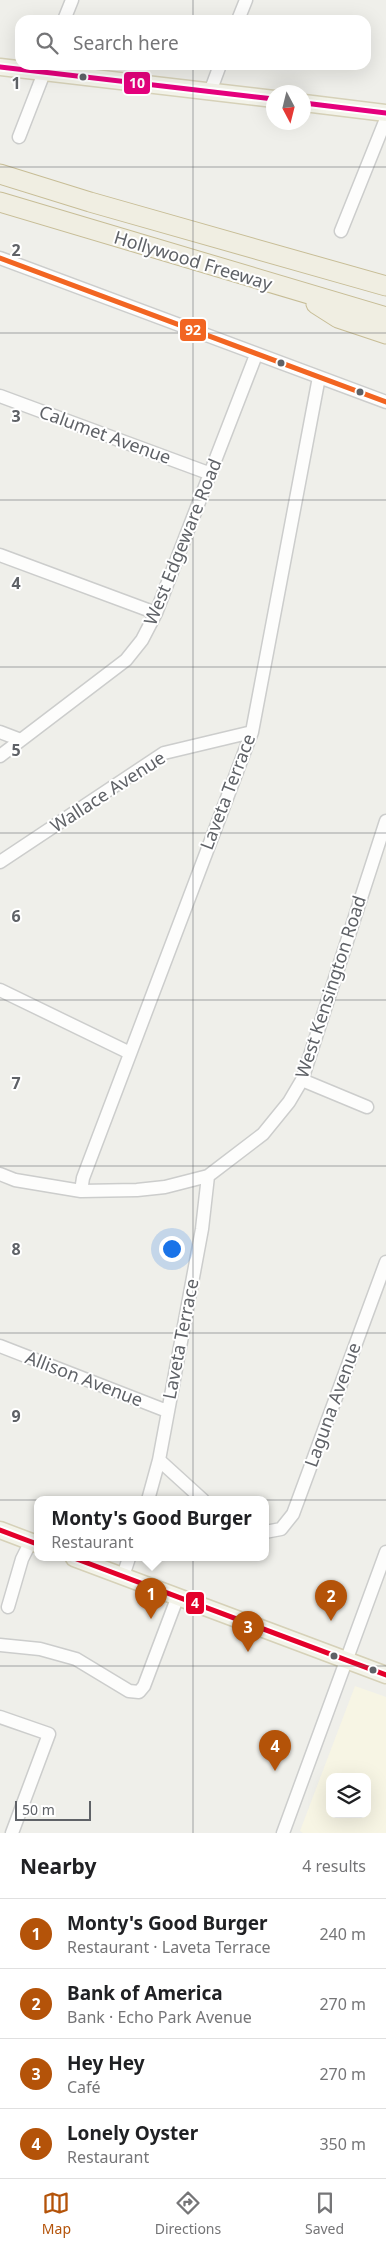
<!DOCTYPE html>
<html lang="en">
<head>
<meta charset="utf-8">
<style>
  body { margin:0; font-family:"Noto Sans",sans-serif; background:#f6f6f6; color:#202124 }
  .controls { position:absolute; right:15px; bottom:15px; display:grid; overflow:hidden; border-radius:10px; box-shadow:0 5px 20px #0002 }
  .controls button { width:45px; height:45px; display:grid; place-items:center; padding:0; border:0; border-bottom:1px solid #e0e0e0; background:#fff; color:#202124; font:25px sans-serif }
  .compass { position:absolute; left:266px; top:85px; width:45px; height:45px; border-radius:50%; background:#fff; box-shadow:0 5px 20px #0002; rotate:173deg }
  .scale { position:absolute; left:15px; bottom:12px; width:76px; box-sizing:border-box; padding-left:5px; border:2px solid #5f6267; border-top:0; font-size:14px; line-height:18px; white-space:nowrap; color:#5f6267; -webkit-text-stroke:4px #fff; paint-order:stroke }
  .you { position:absolute; left:171px; top:1248px; width:18px; height:18px; margin:-12px; border:4px solid #fff; border-radius:50%; background:#1a73e8; box-shadow:0 0 0 8px #1a73e833 }
  .badge { display:grid; place-items:center; width:32px; height:32px; border-radius:50%; background:#b45309; color:#fff; font-size:16px; font-weight:700 }
  .pin { position:absolute; translate:-50% -41px; filter:drop-shadow(0 1px 2px #0008) }
  .pin::after { content:''; position:absolute; top:26px; width:18px; height:15px; background:inherit; clip-path:polygon(0 0,100% 0,50% 100%) }
  .popup { position:absolute; left:34px; top:1496px; width:235px; height:65px; box-sizing:border-box; display:grid; place-content:center; border-radius:10px; background:#fff; filter:drop-shadow(0 1px 4px #0005); font-size:16px; white-space:nowrap; color:#757577 }
  .popup b { font-size:19px; color:#202124 }
  .popup::after { content:''; position:absolute; left:50%; top:100%; margin-left:-10px; border:10px solid transparent; border-top-color:#fff }
  .list { margin:0; padding:0; list-style:none }
  h2 { display:flex; justify-content:space-between; align-items:center; height:65px; margin:0; padding:0 20px; font-size:21px }
  h2 small { font-size:16px; font-weight:400; color:#757577 }
  .list li { display:grid; grid-template-columns:32px 1fr auto; gap:15px; align-items:center; box-sizing:border-box; height:70px; padding:0 20px; border-top:1px solid #e0e0e0 }
  .list b { display:block; font-size:19px; white-space:nowrap }
  .list p { margin:0; font-size:16px; white-space:nowrap; color:#757577 }
  .list em { font-size:16px; font-style:normal; color:#757577 }
  .icon { flex:none; width:28px; height:28px; fill:none; stroke:currentColor; stroke-width:2; stroke-linecap:round; stroke-linejoin:round }
  .map { position:relative; flex:none; width:386px; height:1833px; overflow:hidden }
  .search { position:absolute; background:#fff; box-shadow:0 5px 20px #0002; left:15px; right:15px; top:15px; height:55px; display:flex; align-items:center; gap:12px; box-sizing:border-box; padding:0 18px; border-radius:15px; color:#757577; font-size:19px }
  .sheet { height:345px; background:#fff }
  nav { display:flex; justify-content:space-around; align-items:center; box-sizing:border-box; height:70px; border-top:1px solid #e0e0e0; background:#fff; font-size:14px; color:#757577 }
  nav a { display:grid; justify-items:center; gap:2px }
  nav .on { color:#b45309 }
  .map>svg:first-child { display:block }
  .commercial { fill:#f7f5e4; fill-rule:evenodd }
  .lines { fill:none; stroke-linecap:round; stroke-linejoin:round }
  .minor-casing { stroke:#cccdcc; stroke-width:15 }
  .major-casing { stroke:#d6d1b8; stroke-width:19 }
  .highway-casing { stroke:#c7bd96; stroke-width:21 }
  .minor { stroke:#fdfdfc; stroke-width:12 }
  .major { stroke:#f3f3e9; stroke-width:16 }
  .highway { stroke:#f0eee2; stroke-width:19 }
  .bus-1-casing { stroke:#fff; stroke-width:9 }
  .bus-2-casing { stroke:#fff; stroke-width:9 }
  .bus-3-casing { stroke:#fff; stroke-width:9 }
  .bus-1 { stroke:#e4002b; stroke-width:5 }
  .bus-2 { stroke:#e5007d; stroke-width:5 }
  .bus-3 { stroke:#f26522; stroke-width:5 }
  .grid { fill:none; stroke:#5f6267; stroke-width:1; stroke-opacity:0.55 }
  .bus-dot { fill:#5f6267; stroke:#fff; stroke-width:2 }
  .labels { text-anchor:middle; stroke-width:4; stroke-linejoin:round; paint-order:stroke }
  .street-label { font-size:18px; fill:#5f6267; stroke:#fff }
  .grid-label { font-size:16px; text-anchor:middle; font-weight:bold; fill:#5f6267; stroke:#fff; stroke-width:4; stroke-linejoin:round; paint-order:stroke }
  .line-badge { stroke:#fff; stroke-width:2 }
  .badge-label { font-size:14px; text-anchor:middle; font-weight:bold; fill:#fff }
</style>
</head>
<body>
<div class="map">
<svg width="386" height="1833" viewBox="0 0 386 1833">
  <rect width="100%" height="100%" fill="#efefea"/>
  <!-- commercial -->
  <path class="commercial" d="M355,1686l31,11v136h-83l-3,-2zM330,1777h37v37h-37z"/>
  <g class="lines">
    <defs>
      <path id="minor" d="M64,20l8,-20
        M238,20l8,-20
        M210,92l10,-27
        M19,137l28,-72
        M341,231l45,-112
        M0,258l386,144
        M0,396l211,78
        M0,555l156,58
        M0,732l21,8
        M0,756l126,-96 16,-20 14,-27 100,-258
        M0,862l164,-109 88,-21
        M0,990l130,63
        M302,1080l65,27
        M0,1174l15,6 66,11 56,-1 28,-3 43,-11 55,-42 26,-32 13,-22 84,-259
        M81,1191l2,-13 169,-446 67,-355
        M0,1346l167,65
        M159,1460l44,40
        M148,1500l11,-40 43,-231 6,-53
        M265,1532l16,-3 12,-15 93,-252
        M123,1576l6,-18
        M8,1607l14,-48 9,-18
        M0,1645l40,4 36,10 53,32 10,1 5,-6 34,-90
        M0,1717l49,17 -37,99
        M283,1833l103,-281"/>
      <path id="major" d="M0,67l274,32
        M304,103l82,10
        M0,1530l37,14
        M74,1558l312,117"/>
      <path id="highway" d="M0,174l90,28 296,84
        M0,202l386,115
        M316,304l22,14 48,16"/>
    </defs>
    <!-- minor casing -->
    <use href="#minor" class="minor-casing"/>
    <!-- major casing -->
    <use href="#major" class="major-casing"/>
    <!-- highway casing -->
    <use href="#highway" class="highway-casing"/>
    <!-- minor -->
    <use href="#minor" class="minor"/>
    <!-- major -->
    <use href="#major" class="major"/>
    <!-- highway -->
    <use href="#highway" class="highway"/>
    <defs>
      <path id="bus-1" d="M0,1530l37,14
        M74,1558l312,117"/>
      <path id="bus-2" d="M0,67l274,32
        M304,103l82,10"/>
      <path id="bus-3" d="M0,258l386,144"/>
    </defs>
    <!-- bus-1 casing -->
    <use href="#bus-1" class="bus-1-casing"/>
    <!-- bus-2 casing -->
    <use href="#bus-2" class="bus-2-casing"/>
    <!-- bus-3 casing -->
    <use href="#bus-3" class="bus-3-casing"/>
    <!-- bus-1 -->
    <use href="#bus-1" class="bus-1"/>
    <!-- bus-2 -->
    <use href="#bus-2" class="bus-2"/>
    <!-- bus-3 -->
    <use href="#bus-3" class="bus-3"/>
  </g>
  <!-- grid -->
  <path class="grid" d="M193,0v20M193,65v1768M0,167h386M0,333h386M0,500h386M0,667h386M0,833h386M0,1000h386M0,1166h386M0,1333h386M0,1500h386M0,1666h386"/>
  <!-- markers -->
  <g class="bus-dot">
    <circle cx="83" cy="77" r="4.5"/>
    <circle cx="281" cy="363" r="4.5"/>
    <circle cx="360" cy="392" r="4.5"/>
    <circle cx="334" cy="1656" r="4.5"/>
    <circle cx="373" cy="1670" r="4.5"/>
  </g>
  <g class="labels">
    <!-- street labels -->
    <g class="street-label">
      <text transform="translate(193 261) rotate(17)" y="6">Hollywood Freeway</text>
      <text transform="translate(105 435) rotate(20)" y="6">Calumet Avenue</text>
      <text transform="translate(183 542) rotate(-68)" y="6">West Edgeware Road</text>
      <text transform="translate(108 792) rotate(-33)" y="6">Wallace Avenue</text>
      <text transform="translate(228 792) rotate(-69)" y="6">Laveta Terrace</text>
      <text transform="translate(331 987) rotate(-72)" y="6">West Kensington Road</text>
      <text transform="translate(181 1339) rotate(-79)" y="6">Laveta Terrace</text>
      <text transform="translate(84 1379) rotate(21)" y="6">Allison Avenue</text>
      <text transform="translate(333 1405) rotate(-70)" y="6">Laguna Avenue</text>
    </g>
  </g>
  <g class="grid-label">
    <text x="16" y="89">1</text>
    <text x="16" y="256">2</text>
    <text x="16" y="422">3</text>
    <text x="16" y="589">4</text>
    <text x="16" y="756">5</text>
    <text x="16" y="922">6</text>
    <text x="16" y="1089">7</text>
    <text x="16" y="1255">8</text>
    <text x="16" y="1422">9</text>
  </g>
  <g class="line-badge">
    <rect x="123" y="71" width="28" height="24" rx="5" fill="#e5007d"/>
    <rect x="179" y="318" width="28" height="24" rx="5" fill="#f26522"/>
    <rect x="185" y="1591" width="20" height="24" rx="5" fill="#e4002b"/>
  </g>
  <g class="badge-label">
    <text x="137" y="88">10</text>
    <text x="193" y="335">92</text>
    <text x="195" y="1608">4</text>
  </g>
</svg>
<div class="controls">
<button><svg class="icon" aria-label="layers" viewBox="0 0 24 24"><path d="M12 4l9 5-9 5-9-5zM3 14l9 5 9-5"/></svg></button>
</div>
<svg class="compass" viewBox="-18 -18 36 36"><path d="M0-13l5 13h-10z" fill="#e53935"/><path d="M0 13l5-13h-10z" fill="#757577"/></svg>
<div class="scale">50 m</div>
<div class="you"></div>
<div class="pin badge" style="left:151px;top:1619px">1</div>
<div class="popup"><b>Monty's Good Burger</b>Restaurant</div>
<div class="pin badge" style="left:331px;top:1621px">2</div>
<div class="pin badge" style="left:248px;top:1652px">3</div>
<div class="pin badge" style="left:275px;top:1771px">4</div>
<div class="search"><svg class="icon" aria-label="search" viewBox="0 0 24 24"><circle cx="10" cy="10" r="6"/><path d="M15 15l6 6"/></svg>Search here</div>
</div>
<section class="sheet">
<h2>Nearby<small>4 results</small></h2>
<ul class="list">
<li><span class="badge">1</span><div><b>Monty's Good Burger</b><p>Restaurant · Laveta Terrace</p></div><em>240 m</em></li>
<li><span class="badge">2</span><div><b>Bank of America</b><p>Bank · Echo Park Avenue</p></div><em>270 m</em></li>
<li><span class="badge">3</span><div><b>Hey Hey</b><p>Café</p></div><em>270 m</em></li>
<li><span class="badge">4</span><div><b>Lonely Oyster</b><p>Restaurant</p></div><em>350 m</em></li>
</ul>
</section>
<nav>
<a class="on"><svg class="icon" aria-label="map" viewBox="0 0 24 24"><path d="M3 6l6-2 6 2 6-2v14l-6 2-6-2-6 2zM9 4v14M15 6v14"/></svg>Map</a>
<a><svg class="icon" aria-label="directions" viewBox="0 0 24 24"><path d="M12 3l9 9-9 9-9-9zM9 14v-3h6M13 9l2 2-2 2"/></svg>Directions</a>
<a><svg class="icon" aria-label="saved" viewBox="0 0 24 24"><path d="M7 4h10v16l-5-4-5 4z"/></svg>Saved</a>
</nav>
</body>
</html>
